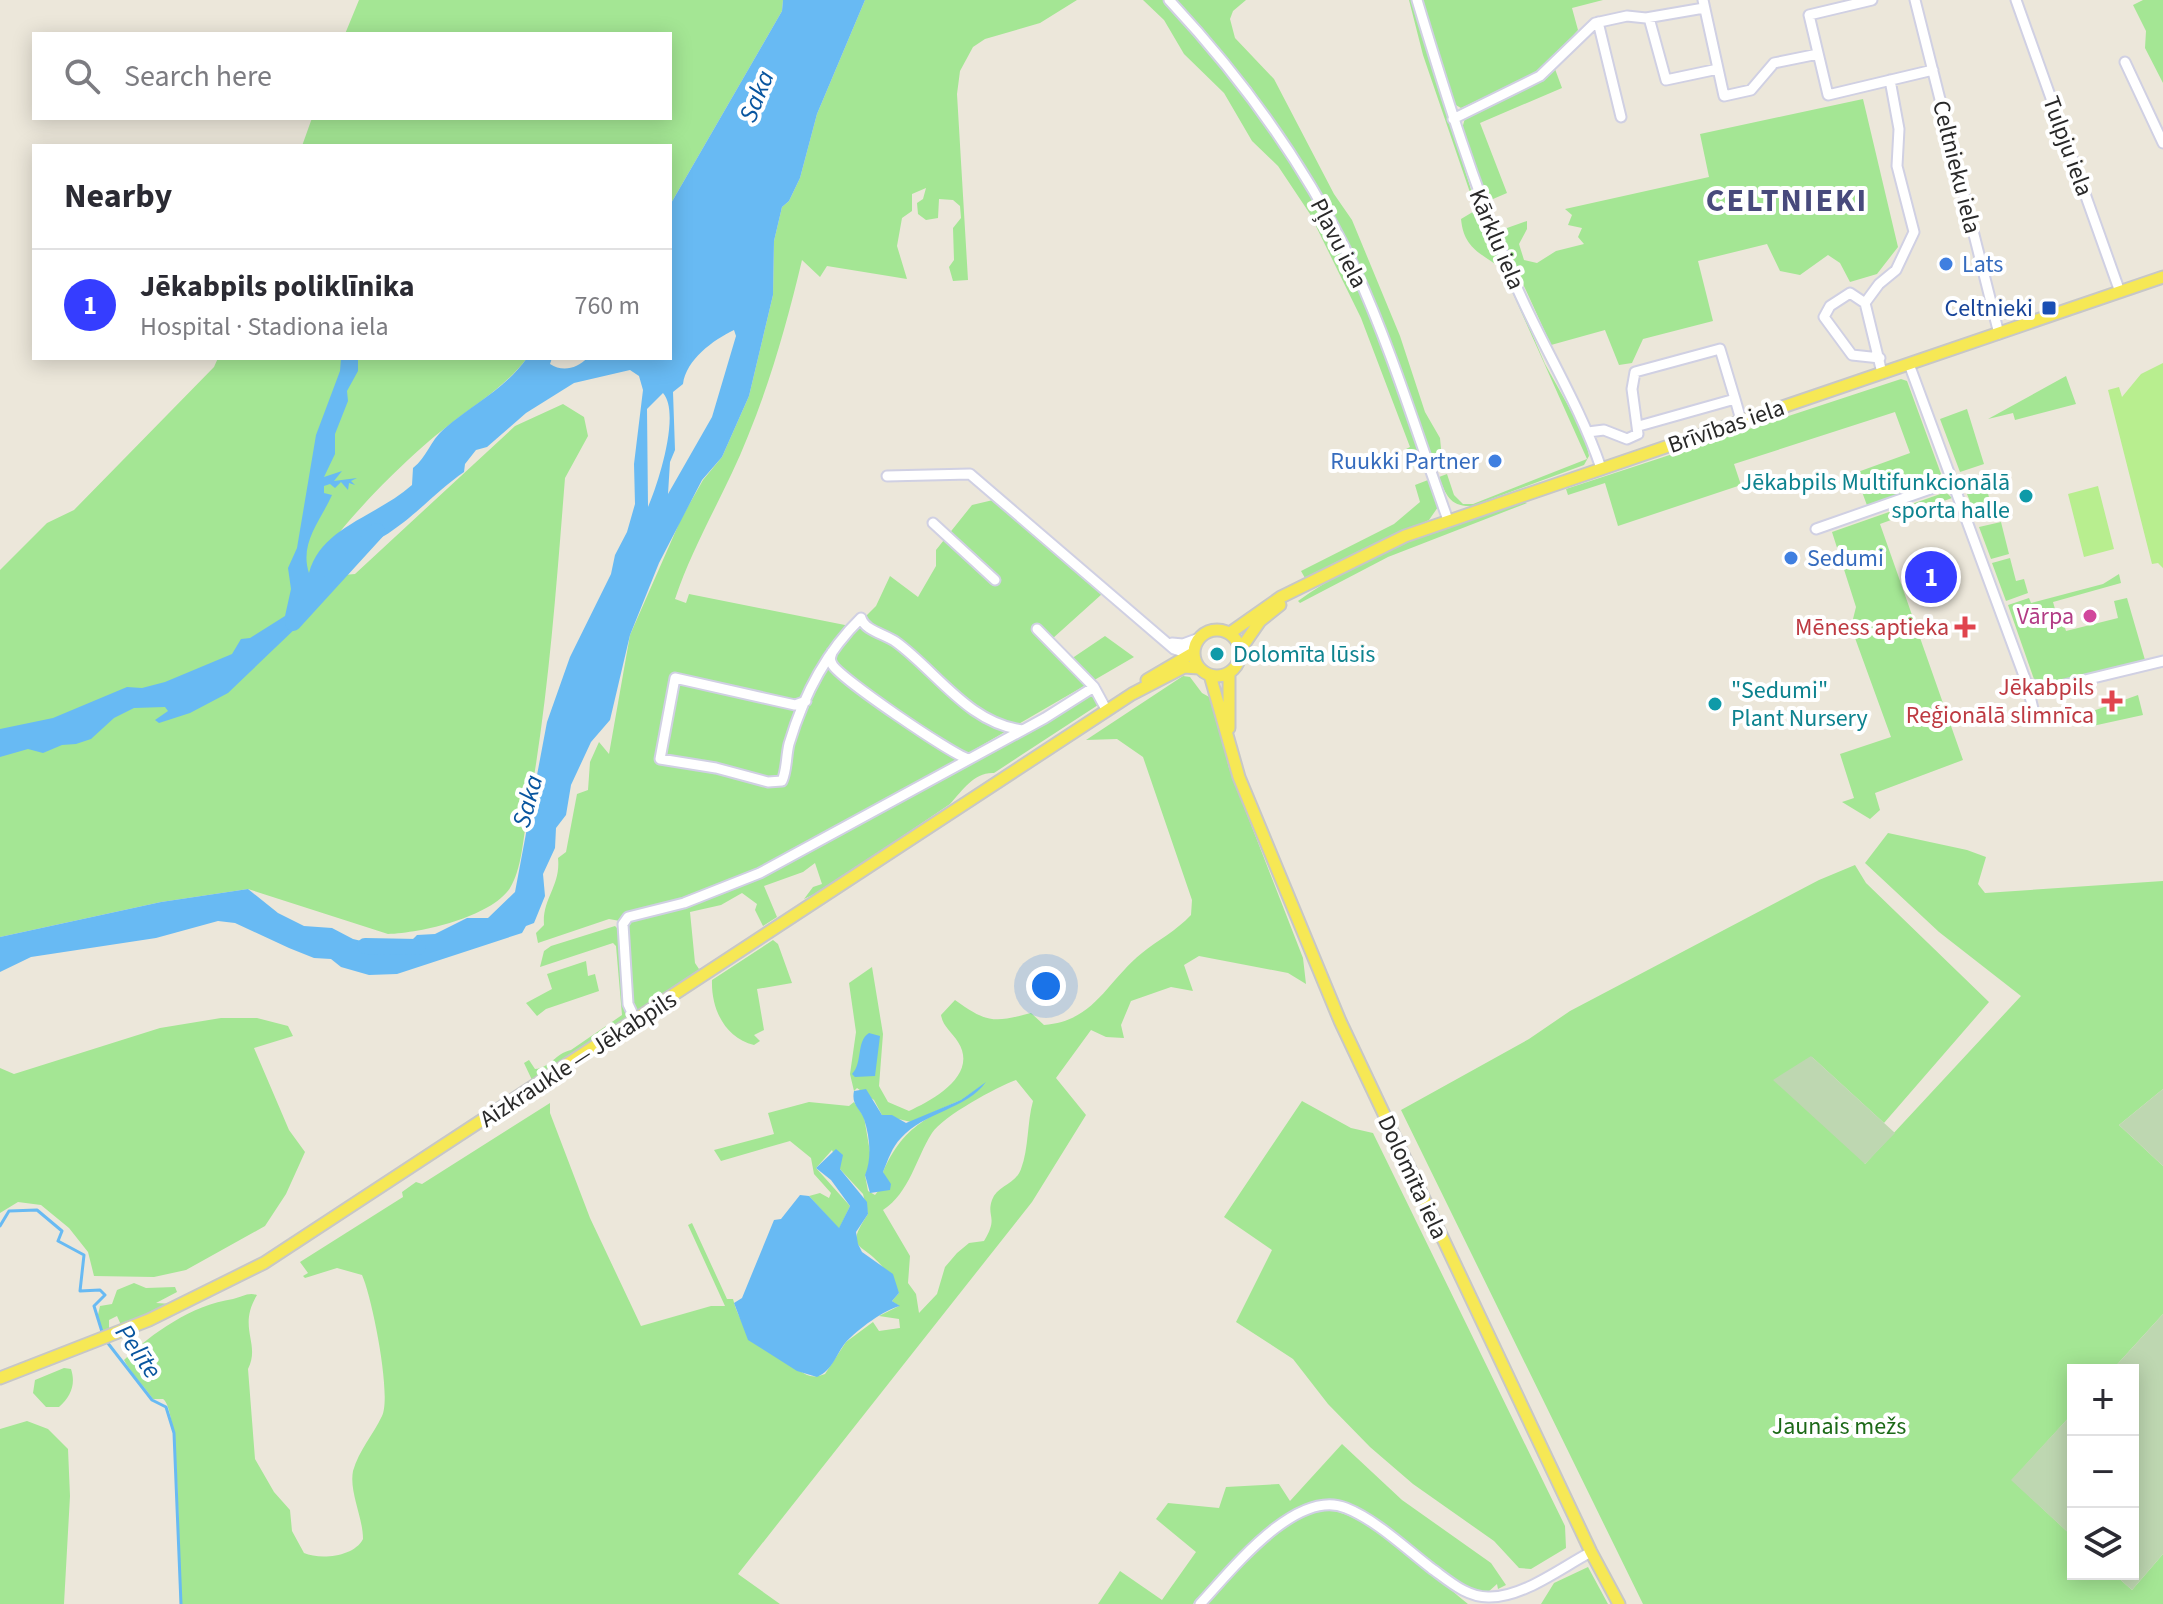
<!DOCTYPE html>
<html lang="en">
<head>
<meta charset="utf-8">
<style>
  body { margin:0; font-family:"Source Sans 3",sans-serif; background:#f7f7f7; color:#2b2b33 }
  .controls { position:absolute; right:24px; bottom:24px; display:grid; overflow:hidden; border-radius:0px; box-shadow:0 4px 20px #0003 }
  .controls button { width:72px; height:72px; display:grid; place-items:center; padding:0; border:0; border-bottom:2px solid #e1e1e2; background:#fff; color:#2b2b33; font:40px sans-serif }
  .you { position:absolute; left:1046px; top:986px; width:28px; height:28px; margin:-20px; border:6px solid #fff; border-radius:50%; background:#1a73e8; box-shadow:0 0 0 12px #1a73e833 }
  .badge { display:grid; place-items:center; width:52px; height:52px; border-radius:50%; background:#353dff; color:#fff; font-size:26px; font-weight:700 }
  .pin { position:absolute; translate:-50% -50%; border:4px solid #fff; box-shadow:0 2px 8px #0006 }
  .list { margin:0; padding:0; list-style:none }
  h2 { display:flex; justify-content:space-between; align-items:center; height:104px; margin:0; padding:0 32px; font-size:34px }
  h2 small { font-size:26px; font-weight:400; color:#7c7c81 }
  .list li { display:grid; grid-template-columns:52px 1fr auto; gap:24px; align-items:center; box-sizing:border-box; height:112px; padding:0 32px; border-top:2px solid #e1e1e2 }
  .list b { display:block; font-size:30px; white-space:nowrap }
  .list p { margin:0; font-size:26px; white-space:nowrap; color:#7c7c81 }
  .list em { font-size:26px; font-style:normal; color:#7c7c81 }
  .icon { flex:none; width:44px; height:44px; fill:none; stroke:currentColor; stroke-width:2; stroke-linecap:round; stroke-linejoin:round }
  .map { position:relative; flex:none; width:2163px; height:1604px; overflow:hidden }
  .search { position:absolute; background:#fff; box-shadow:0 4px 20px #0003; left:32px; top:32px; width:640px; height:88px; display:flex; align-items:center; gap:20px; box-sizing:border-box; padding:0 28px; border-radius:0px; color:#7c7c81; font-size:30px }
  .panel { position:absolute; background:#fff; box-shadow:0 4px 20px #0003; left:32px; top:144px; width:640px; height:216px; border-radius:0px }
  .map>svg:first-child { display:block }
  .green { fill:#a4e694; fill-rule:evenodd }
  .cemetery { fill:#bed7b1 }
  .pitch { fill:#b8ee8f }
  .water { fill:#68baf3; fill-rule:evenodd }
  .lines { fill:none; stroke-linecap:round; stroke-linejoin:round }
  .stream { stroke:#68baf3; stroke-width:3 }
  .river { stroke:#68baf3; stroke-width:16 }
  .minor-casing { stroke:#d0d0e3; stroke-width:13 }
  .major-casing { stroke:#c7c7c7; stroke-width:15 }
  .minor { stroke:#fff; stroke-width:9 }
  .major { stroke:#f6e855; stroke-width:11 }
  .shop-dot { fill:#3f7fe0; stroke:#fff; stroke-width:3 }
  .transit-dot { fill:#1a4fb4; stroke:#fff; stroke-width:3 }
  .culture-dot { fill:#0f9aa8; stroke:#fff; stroke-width:3 }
  .hotel-dot { fill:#d1479c; stroke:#fff; stroke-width:3 }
  .health-dot { fill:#e0444e; stroke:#fff; stroke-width:3 }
  .labels { text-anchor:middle; stroke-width:8; stroke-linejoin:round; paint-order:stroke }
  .street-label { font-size:24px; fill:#292929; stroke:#fff }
  .shop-label { font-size:24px; fill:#366cbe; stroke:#fff; text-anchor:start }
  .transit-label { font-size:24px; fill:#164399; stroke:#fff; text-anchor:end }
  .culture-label { font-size:24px; fill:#0d838f; stroke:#fff; text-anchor:start }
  .hotel-label { font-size:24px; fill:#b23c85; stroke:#fff; text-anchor:end }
  .health-label { font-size:24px; fill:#be3a42; stroke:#fff; text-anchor:end }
  .park-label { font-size:24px; fill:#1c6917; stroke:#fff }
  .water-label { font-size:26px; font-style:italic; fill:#08559f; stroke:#fff }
  .district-label { font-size:32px; font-weight:bold; letter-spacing:2px; fill:#484a7c; stroke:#fff }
</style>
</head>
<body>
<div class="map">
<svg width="2163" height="1604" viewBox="0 0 2163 1604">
  <rect width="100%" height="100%" fill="#ece7da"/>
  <!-- green -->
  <path class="green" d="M359,0h424l-1,11 -112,194v-59h-368l10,-28h358v-84h-325z
    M865,0h212l-37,23 -55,16 -12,8 -13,24 -3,23 11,186 -15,1 -4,-14 5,-7 -1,-32 8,-10 -1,-12 -7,-6 -14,-1 -1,19 -12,2 -8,-6 -1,-11 6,-4 3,-11 -14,6v17l-10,7 -5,28 10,33 -80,-13 -7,11 -18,-17c-14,59 -31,120 -54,176 -22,56 -54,106 -73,163l11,4 3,-9 166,33 21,-21 14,-30 28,21 18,-31v-16l36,-45 21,-5 109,94 -50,45 19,20 34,-23 29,21 -279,162 -88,47 -79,29 1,4 -69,22 -11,-2 -71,24 -2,-10 8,-8c-2,-27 17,-39 14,-67l8,-6 11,-58 11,-4 2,-28 9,-20 10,12 21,-119 51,-116 22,-39 19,-23 27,-61 24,-101 1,-54 8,-34 7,-6 11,-23 17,-64z
    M1143,0h20c78,83 144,176 192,280 27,59 46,121 67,183l-12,5 -6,-18 6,-3 -49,-129 -51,-104 -32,-48 -26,-25 -28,-48 -40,-39 -20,-34z
    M1176,0h70l-13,11 -3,8 5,19 39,41 60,115 18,26 48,116 25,76 15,26 2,21 -9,1 -42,-114 -90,-183 -50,-76z
    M1409,0h3l61,196 72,168 40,72 4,20 -5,9 -112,41c-22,1 -26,-11 -33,-29l8,-3 7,21 9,9h10l114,-45 -85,-190c-20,-16 -38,-19 -41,-50l15,-9 -53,-155z
    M1422,0h181l-31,8 6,22 -35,40 -82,38 -7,-4z
    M2143,0h20v83l-18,-35 1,-17 -13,-26z
    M1555,69l7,19 -82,35 27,70 -21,9 -24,-73 3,-11 73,-35z
    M1863,99l35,148 -21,27 -27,8 -10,-19 -12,-8 -28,20 -20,-4 -13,-27 -69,17 15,60 -70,18 -11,24 -13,2 -14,-35 -54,15 -49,-107 5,-10 20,-7v8l-8,15 5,16 13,3 19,-12 28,-7 -6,-7 4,-9 -14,-3 4,-10 -7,-6 144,-32 -9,-43z
    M218,358h309c-22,29 -50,45 -78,67 -40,30 -121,110 -140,153l46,-4 160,-148 48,-22 21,13 4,19 -23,42c-9,113 -17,227 -38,339 -4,21 -5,52 -17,71 -19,29 -89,45 -122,46l-140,-45 -87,13 -161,35v-367l47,-47 27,-13 140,-143z
    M2066,376l10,28 -61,16 -2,-7 -25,6z
    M1901,379l6,2 37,101 -76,26 -13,-35 55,-20 -15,-41 -161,52 7,21 -123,41 -13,-43 -37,12 -2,-6z
    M1967,409l17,55 -24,8 -20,-53z
    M1428,480l10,27 -9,13 -124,58 -4,-7 93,-47 26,-22 -5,-17z
    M1985,482l6,23 6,-1 2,10 -22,5 -12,-30z
    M1946,492l6,6 -72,26 83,236 -88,33 5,17 -10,9 -28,-17 12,-4 -14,-44 51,-17 -40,-110 5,-20 -24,-75z
    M1522,501l5,2 -139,54 -88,46 -2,-2c67,-48 146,-74 224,-100z
    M2001,522l8,32 -18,5 -12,-32z
    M2010,558l6,23 8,-2 4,14 -22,8 -14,-38z
    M2119,574l2,9 -68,19 4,14 4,-1 5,16 52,-13 -4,-17 13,-3 18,62 -89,23 -21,-1 -27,-77 21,-7 2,5 72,-19z
    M1183,676l7,1 12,16 9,5 18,70 74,190 3,26 -18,-11 -89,-17 -15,9 9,26 -22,-4 -40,14 -10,24 3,13 -18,-1 -15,-7 -35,48 30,37 -54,87 -294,372 42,30h-600c-1,-31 1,-193 -17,-205h-10c-9,-13 -22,-26 -29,-39 28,-27 68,-55 109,-61 9,-2 15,-7 24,-4 -20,33 4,48 -9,74l7,90 19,33 16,18 2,21 12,22c16,7 50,4 59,-14 0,-22 -14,-47 -10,-68 6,-21 20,-36 29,-55 10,-20 -10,-119 -20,-141l-25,-7 -32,10 -2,-2 5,-3 -8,-11 103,-65 -1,-5 14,-10 6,2 128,-81v10l40,105 51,108 70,-20h14l-37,-81 4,-2 35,76h6c8,31 25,46 52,61 14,8 21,22 40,14l21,-32 27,-20 6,9 21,-3 -1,-9 -20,-3 20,-10 -7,-5 7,-8c-6,-9 -11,-20 -18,-28 -20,-23 -37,-15 -13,-51l-5,-20 -23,-25 -8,-19 -16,18 34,38 -11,23 -30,-33 11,-3 9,5 2,-5 -17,-19 -3,-16 -21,-17 -69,20 -7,-11 60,-16 -6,-21 41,-11 40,4 5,-4 10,15 6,35 1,12 -6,11 3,16 7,4 11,-14 -3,-9c26,-59 57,-53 103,-89l-25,17 -50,22 -29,-7 -8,-15 -17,-12 -3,3 -4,-17 6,-42 -7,-49 23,-16 11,67 -4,52 9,16 21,9c24,-11 70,-36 49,-69 -6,-10 -15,-15 -17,-27l14,-15c32,23 39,23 76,13l13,12c51,-4 62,-43 98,-72 16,-13 34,-22 49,-38l1,-15 -49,-143 -26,-18 -31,1zM1016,1080l17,21c-6,21 -4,47 -12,68 -5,15 -24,17 -29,31 -6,17 7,17 -8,41l-15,2 -12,10 -12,14 -8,27 -18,19 -3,-19 -8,-11 2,-27 -27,-46c27,-18 32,-50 49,-77 11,-17 65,-46 84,-53z
    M1092,692l6,13 -104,68c-20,-1 -31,17 -44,31l-127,86 -19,9 9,-12 9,-3 -7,-21 -12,9 -39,14 13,31 -14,9 -8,-16 2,-6 -15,-11 -21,12 -31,7 5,51 4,6 8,-3 -62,42 -8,4 -4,-2 -7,-81 3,-9 108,-34z
    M2138,695l5,20 -55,12 2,-15z
    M1888,833l79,17 19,7 -8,27 7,9 178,-12v208l-44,36 44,41v148l-51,56h-39v43l-61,67 61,57v37h41l18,16 31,-36v50h-520l-242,-494 128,-71 41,-28 249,-131 36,-15 11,18 123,119 -105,121 -72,-66 53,107 156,-168 -82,-64 -74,-69z
    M615,926l6,6 9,84 -98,64 -8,-17 5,-3 6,9c15,-1 21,-16 36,-19l51,-35 -6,-69 -3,-3 -73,24 4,-16 7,-5z
    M773,940l5,4 14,39 -35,6 7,41 -10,5 6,6 -6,4c-29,-7 -43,-36 -42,-65z
    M586,961l2,15 7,-2 4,17 -53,18 -9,7 -11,-13 26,-14 -5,-15z
    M221,1018h36l31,8 5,10 -39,12 35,82 16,22 -19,42 -21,32 -79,44 -32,7 -60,-1 -6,-24 -19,-24 -28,-23 -23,-3 -18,11v-145l14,6 146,-46z
    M1302,1101l49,27 22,5 192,393 1,22 -35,21 -12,-1 -25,-27 -81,-57 -43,-37 -42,-43 -35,-45 -57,-37 36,-72 -48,-33z
    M134,1283l12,5 29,-1 2,5 -21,11 17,1 -52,21 -4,-9 -8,4v9l-6,3 -6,-13 3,-13 12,-2 5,-14z
    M64,1368l7,1c5,15 0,27 -12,38h-13l-13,-14 2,-13z
    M27,1421l21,8 20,20 2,47 -6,108h-64v-175z
    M1342,1444l60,56 89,63 15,22 -8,4 -1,-5 -10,9 -21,-6c-41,-24 -73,-61 -116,-83 -54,-27 -124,65 -157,100h-95l22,-33 42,29 34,-48 -40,-33 12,-16 51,5 7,-21 53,-3 11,17z
    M1322,1509c44,1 111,67 146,95h-262c33,-35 69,-81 116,-95z
    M1588,1567l20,37h-67l13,-21z"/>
  <!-- cemetery -->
  <path class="cemetery" d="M1811,1056l84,77 -30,31 -92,-84z
    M2163,1089v77l-44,-41z
    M2163,1314v240l-31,36 -18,-16h19v-204h-21z
    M2073,1413v124l-62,-57z"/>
  <!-- pitch -->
  <path class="pitch" d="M2163,363v205l-5,-5 -6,1 -44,-174 11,-3 3,10 19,-23z
    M2098,486l16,63 -30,8 -16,-63z"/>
  <!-- water -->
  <path class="water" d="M783,0h82l-48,114 -17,64 -11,23 -7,6 -8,34 -1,54 -24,101 -27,61 -20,23 -43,83 -29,72 -20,85 -19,22 -20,43 -5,30 -10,13 -1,20 -12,26 2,22 -11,27 -8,3 -4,7 -125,41 -28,1 -28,-8 -10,-8 -17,-1 -25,-10 -54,-25 -17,-2 -62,17 -125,19 -31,15v-35l161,-35 87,-13 30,24 26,13 28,2 21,11 38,9 17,-4 9,-9 18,-1 32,-16h21l27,-26 32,-170 23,-65 41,-83 4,-19 12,-23 8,-28 -1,-40 9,-74 -4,-14 -9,-6 -56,13 -48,30 -39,34 -11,3 -11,14 -1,8c-35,24 -69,68 -111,77l-29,41 -15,11 -11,25 -70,67 -38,20 -31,10 -4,-3 13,-9 -3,-4 -31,1 -20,10 -23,21 -15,5 -14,1 -19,8 -15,-4 -28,8v-28l53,-11 74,-31 15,1 23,-6 67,-28 9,-15 9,-1 35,-22 6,-27 -3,-21 9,-20 19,-113 24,-64 1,-13h17v13l-11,20 1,10 -13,33v20l-11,23 18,-6 -8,10 23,-3 -6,3 4,4 -6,-2 -1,7 -7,-8 -6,6 -5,-4 -6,2v7l8,2c-11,25 -33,48 -23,78 12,-46 67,-56 103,-88l1,-17c14,-11 17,-27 31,-39 30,-26 59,-38 83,-71h25l-2,6c12,8 27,5 37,-6h83v-153l112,-194zM734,330l2,6 -24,81 -44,77 2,-32 5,-12 -2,-58 10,-8c3,-24 30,-44 51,-54zM663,393c18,20 -5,91 -15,114l-1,-98z
    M869,1033l11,3 -5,40 -20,1 -3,-3c11,-11 4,-33 17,-41z
    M986,1082c-19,27 -62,30 -85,56 -9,9 -13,22 -18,34l8,12 -1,6 -20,3 -5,-18c7,-16 5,-38 -1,-56 -4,-11 -13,-14 -10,-28l12,-2 16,26h10l14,8 55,-23z
    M836,1149l7,6 -3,14 27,33 1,12 -12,18 2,12 4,8 31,22 6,19 -7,8 8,5c-15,3 -43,24 -54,36 -10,12 -13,28 -29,35l-20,-6 -49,-31 -14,-37 8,-5 32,-78 7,-1 19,-24 9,1 30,32 11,-22 -19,-26 -15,-12z"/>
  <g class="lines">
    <!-- stream -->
    <path class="stream" d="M0,1226l9,-15 28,-1 25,21 -4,10 26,14 -4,36 20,-1 5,5 -11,11 9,29
      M107,1342l45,58 14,7 8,26 7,171"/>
    <!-- river -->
    <path class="river" d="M293,623l84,-92
      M365,946l53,1"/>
    <defs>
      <path id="minor" d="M1169,0c75,80 139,169 186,269 37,81 63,168 93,251
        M1417,0c29,96 58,189 97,281 27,63 65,122 87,187
        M1703,0l21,96 27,-6 23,-27 44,-9
        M1872,0l-63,15 19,80 105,-25
        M1915,0l84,334
        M2016,0l104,292
        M1649,18l17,62 52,-11
        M1598,22l23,95
        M2125,62l38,81
        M1453,119l87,-43 55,-53 32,-7 19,2 58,-10
        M1865,303l-15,-10 -20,13 -6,11 28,38 28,3
        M1909,364l118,320 7,29
        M1882,373l-17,-70 14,-19 17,-14 18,-38 -17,-66 2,-37 -9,-49
        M1735,399l6,21
        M1588,432l16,-2 23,9 11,-5 -6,-45 3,-17 85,-23 15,50 -96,27
        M887,476l83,-2 204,175 9,3 11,-4
        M933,523l62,57
        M1816,529l137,-48
        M1037,629l57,58
        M1172,643l11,1 16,-6
        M832,652c-1,5 -3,6 0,12 7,14 118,89 136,95
        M2027,684l21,4 12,-2 103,-25
        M806,701l-11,4 -120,-27 -15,81 56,9 52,14 14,-1c5,-11 4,-25 7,-37 14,-47 37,-92 72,-126 4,13 24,16 35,24 40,29 73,82 127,88
        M636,1021l-8,-17 -5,-80 5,-7 56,-14 76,-30 285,-155 49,-31 13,24
        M1200,1604c30,-32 96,-117 146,-96 30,12 59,40 85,60 18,13 36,30 59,29 34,0 72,-30 101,-45"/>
      <path id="major" d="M1194 653a23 23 0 1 1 46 0a23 23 0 1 1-46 0Z
        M1230,633l51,-36 124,-61 758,-259
        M1240,650l20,-29 20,-16
        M1210,675l29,102 101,244 251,531 28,52
        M1147,680l46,-27
        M1229,728v-55
        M0,1378l149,-58 115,-57 868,-569 52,-27 15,1"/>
    </defs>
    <!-- minor casing -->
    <use href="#minor" class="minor-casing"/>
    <!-- major casing -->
    <use href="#major" class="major-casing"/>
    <!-- minor -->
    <use href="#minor" class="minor"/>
    <!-- major -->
    <use href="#major" class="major"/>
  </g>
  <!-- markers -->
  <g class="shop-dot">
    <circle cx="1946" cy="264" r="8"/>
    <circle cx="1495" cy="461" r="8"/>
    <circle cx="1791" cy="558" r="8"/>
  </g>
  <rect class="transit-dot" x="2041" y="300" width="16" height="16" rx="4"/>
  <g class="culture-dot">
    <circle cx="2026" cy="496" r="8"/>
    <circle cx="1217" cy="654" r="8"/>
    <circle cx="1715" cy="704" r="8"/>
  </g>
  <circle class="hotel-dot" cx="2090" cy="616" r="8"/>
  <g class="health-dot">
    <path d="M1961 615h8v8h8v8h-8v8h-8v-8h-8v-8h8z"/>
    <path d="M2108 689h8v8h8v8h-8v8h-8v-8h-8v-8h8z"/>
  </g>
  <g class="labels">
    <!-- street labels -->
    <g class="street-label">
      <text transform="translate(2068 146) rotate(70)" y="8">Tulpju iela</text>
      <text transform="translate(1957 167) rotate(76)" y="8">Celtnieku iela</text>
      <text transform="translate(1497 239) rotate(67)" y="8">Kārklu iela</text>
      <text transform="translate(1339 243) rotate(63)" y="8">Pļavu iela</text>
      <text transform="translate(1726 426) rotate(-19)" y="8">Brīvības iela</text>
      <text transform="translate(578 1059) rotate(-33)" y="8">Aizkraukle — Jēkabpils</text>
      <text transform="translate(1413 1177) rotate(65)" y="8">Dolomīta iela</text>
    </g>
    <!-- shop labels -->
    <g class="shop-label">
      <text x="1962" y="272">Lats</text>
      <text x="1479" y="469" text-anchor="end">Ruukki Partner</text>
      <text x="1807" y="566">Sedumi</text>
    </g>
    <!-- transit labels -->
    <g class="transit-label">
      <text x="2033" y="316">Celtnieki</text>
    </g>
    <!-- culture labels -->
    <g class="culture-label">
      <text x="2010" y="490" text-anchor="end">Jēkabpils Multifunkcionālā<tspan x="2010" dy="28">sporta halle</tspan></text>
      <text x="1233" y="662">Dolomīta lūsis</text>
      <text x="1731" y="698">"Sedumi"<tspan x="1731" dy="28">Plant Nursery</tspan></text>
    </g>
    <!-- hotel labels -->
    <g class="hotel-label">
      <text x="2074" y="624">Vārpa</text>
    </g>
    <!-- health labels -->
    <g class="health-label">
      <text x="1949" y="635">Mēness aptieka</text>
      <text x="2094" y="695">Jēkabpils<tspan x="2094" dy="28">Reģionālā slimnīca</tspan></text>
    </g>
    <!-- park labels -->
    <g class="park-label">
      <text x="1839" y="1434">Jaunais mežs</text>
    </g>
    <!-- water labels -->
    <g class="water-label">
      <text transform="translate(756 96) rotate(-68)" y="9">Saka</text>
      <text transform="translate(527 801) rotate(-75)" y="9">Saka</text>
      <text transform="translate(139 1351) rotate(55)" y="9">Pelīte</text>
    </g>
    <!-- district labels -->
    <g class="district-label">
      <text x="1787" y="211">CELTNIEKI</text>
    </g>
  </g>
</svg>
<div class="controls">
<button>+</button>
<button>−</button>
<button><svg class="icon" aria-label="layers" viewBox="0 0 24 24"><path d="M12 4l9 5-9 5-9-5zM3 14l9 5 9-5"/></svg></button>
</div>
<div class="you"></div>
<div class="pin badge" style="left:1931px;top:577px">1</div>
<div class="search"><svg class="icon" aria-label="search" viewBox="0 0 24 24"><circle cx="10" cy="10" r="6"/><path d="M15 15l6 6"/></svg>Search here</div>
<section class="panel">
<h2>Nearby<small></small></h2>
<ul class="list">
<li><span class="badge">1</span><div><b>Jēkabpils poliklīnika</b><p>Hospital · Stadiona iela</p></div><em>760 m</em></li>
</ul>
</section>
</div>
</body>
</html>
